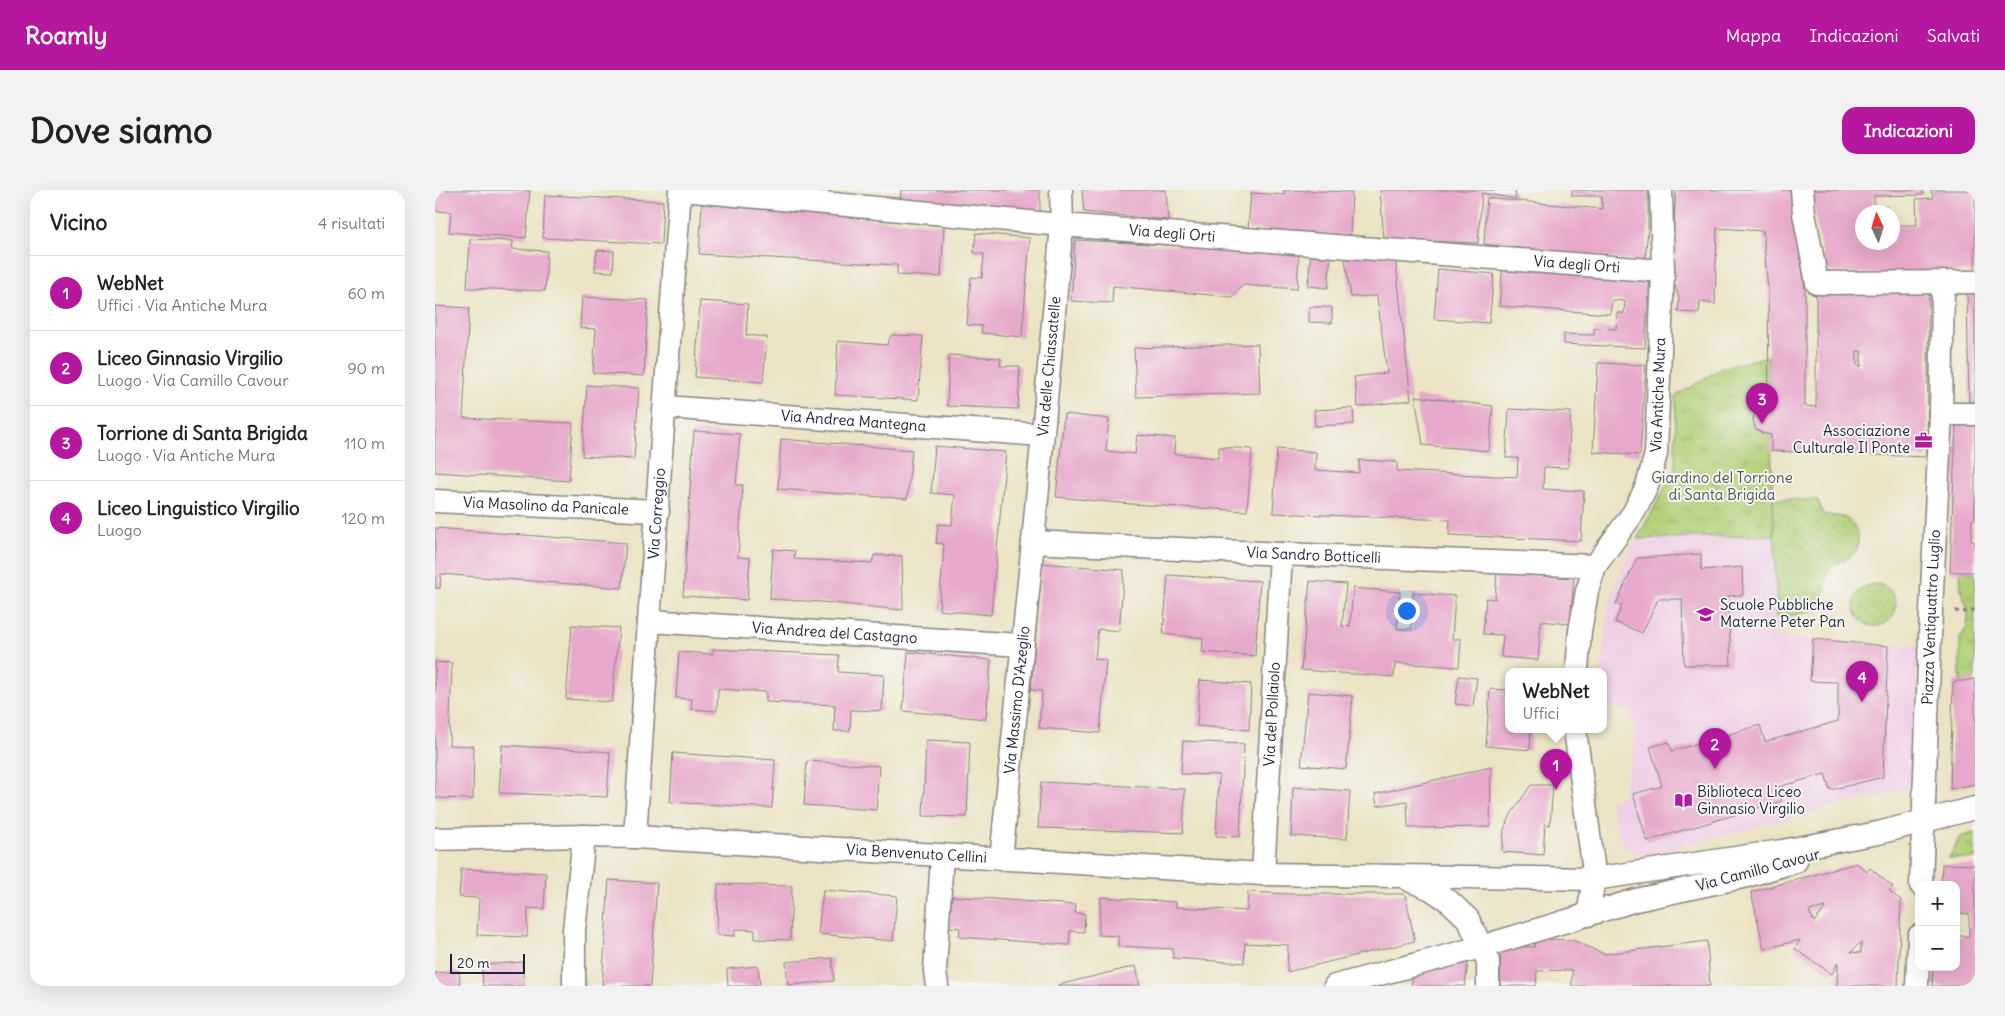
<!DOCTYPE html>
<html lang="it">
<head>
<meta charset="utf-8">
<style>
  body { margin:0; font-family:Delius,sans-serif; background:#f2f2f2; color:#222 }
  .controls { position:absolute; right:15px; bottom:15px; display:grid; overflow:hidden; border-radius:10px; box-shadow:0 5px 20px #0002 }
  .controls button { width:45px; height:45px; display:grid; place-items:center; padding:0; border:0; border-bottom:1px solid #e0e0e0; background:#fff; color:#222; font:25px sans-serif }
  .compass { position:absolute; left:1420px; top:15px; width:45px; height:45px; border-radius:50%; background:#fff; box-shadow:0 5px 20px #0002; rotate:356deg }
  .scale { position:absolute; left:15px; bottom:12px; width:75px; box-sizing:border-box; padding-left:5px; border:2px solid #22223b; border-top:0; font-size:14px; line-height:18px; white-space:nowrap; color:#22223b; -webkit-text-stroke:4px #f6f6f2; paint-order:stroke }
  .you { position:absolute; left:971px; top:420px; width:18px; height:18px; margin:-12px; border:4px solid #fff; border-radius:50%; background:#1a73e8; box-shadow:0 0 0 8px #1a73e833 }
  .badge { display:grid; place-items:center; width:32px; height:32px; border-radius:50%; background:#b5179e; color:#fff; font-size:16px; font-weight:700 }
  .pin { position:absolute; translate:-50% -41px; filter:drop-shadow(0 1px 2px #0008) }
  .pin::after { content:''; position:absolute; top:26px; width:18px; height:15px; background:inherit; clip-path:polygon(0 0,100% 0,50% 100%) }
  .popup { position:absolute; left:1070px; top:478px; width:102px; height:65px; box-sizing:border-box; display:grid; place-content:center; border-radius:10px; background:#fff; filter:drop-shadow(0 1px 4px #0005); font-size:16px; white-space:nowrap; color:#767676 }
  .popup b { font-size:19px; color:#222 }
  .popup::after { content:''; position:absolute; left:50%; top:100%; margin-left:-10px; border:10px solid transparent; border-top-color:#fff }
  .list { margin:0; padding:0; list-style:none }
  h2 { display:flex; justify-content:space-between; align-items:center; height:65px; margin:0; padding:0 20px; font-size:21px }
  h2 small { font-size:16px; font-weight:400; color:#767676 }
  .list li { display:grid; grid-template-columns:32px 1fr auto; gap:15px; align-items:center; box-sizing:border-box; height:75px; padding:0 20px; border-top:1px solid #e0e0e0 }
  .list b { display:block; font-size:19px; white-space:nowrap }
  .list p { margin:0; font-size:16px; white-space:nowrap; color:#767676 }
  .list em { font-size:16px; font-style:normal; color:#767676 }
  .map { position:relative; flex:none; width:1540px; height:796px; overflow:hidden; border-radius:15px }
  header { display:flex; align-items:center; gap:30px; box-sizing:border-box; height:70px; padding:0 25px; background:#b5179e; color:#fff }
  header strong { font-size:24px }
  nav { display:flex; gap:28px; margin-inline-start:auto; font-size:18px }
  .intro { display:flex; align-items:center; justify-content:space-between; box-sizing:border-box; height:120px; padding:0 30px }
  h1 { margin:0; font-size:35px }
  .button { padding:12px 22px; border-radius:15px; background:#b5179e; color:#fff; font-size:18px; font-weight:700 }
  main { display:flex; gap:30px; padding:0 30px }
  aside { flex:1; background:#fff; border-radius:15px; box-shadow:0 5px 20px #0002 }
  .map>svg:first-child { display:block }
  .built { fill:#efd0e6 }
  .grass { fill:url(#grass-dots); stroke:#697858 }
  .park { fill:url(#park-tufts); stroke:#697858 }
  .building { fill:#e7a9cb; fill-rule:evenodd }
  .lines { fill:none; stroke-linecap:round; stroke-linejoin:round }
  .street-casing { stroke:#868280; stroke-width:25 }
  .path { stroke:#868280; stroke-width:3; stroke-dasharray:4 4; stroke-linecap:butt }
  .street { stroke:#fff; stroke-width:22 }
  .labels { text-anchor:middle; stroke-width:4; stroke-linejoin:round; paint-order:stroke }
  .street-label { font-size:15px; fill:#22223b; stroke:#f6f6f2 }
  .poi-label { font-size:15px; fill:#22223b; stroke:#f6f6f2; text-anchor:start }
  .park-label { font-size:15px; fill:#4d564d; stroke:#f6f6f2 }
</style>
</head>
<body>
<header>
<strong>Roamly</strong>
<nav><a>Mappa</a><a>Indicazioni</a><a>Salvati</a></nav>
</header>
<div class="intro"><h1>Dove siamo</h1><a class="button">Indicazioni</a></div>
<main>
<aside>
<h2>Vicino<small>4 risultati</small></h2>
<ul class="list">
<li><span class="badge">1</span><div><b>WebNet</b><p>Uffici · Via Antiche Mura</p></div><em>60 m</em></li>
<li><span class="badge">2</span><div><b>Liceo Ginnasio Virgilio</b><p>Luogo · Via Camillo Cavour</p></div><em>90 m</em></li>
<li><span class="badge">3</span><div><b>Torrione di Santa Brigida</b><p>Luogo · Via Antiche Mura</p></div><em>110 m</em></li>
<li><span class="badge">4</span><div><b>Liceo Linguistico Virgilio</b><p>Luogo</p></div><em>120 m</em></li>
</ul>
</aside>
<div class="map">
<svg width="1540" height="796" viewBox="0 0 1540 796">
  <defs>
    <pattern id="grass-dots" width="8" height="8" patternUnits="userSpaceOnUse" patternTransform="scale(1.25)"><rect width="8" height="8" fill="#b0cf76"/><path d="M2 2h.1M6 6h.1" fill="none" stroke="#97b167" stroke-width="1.8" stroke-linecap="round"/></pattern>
    <pattern id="park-tufts" width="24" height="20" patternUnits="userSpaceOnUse" patternTransform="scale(1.25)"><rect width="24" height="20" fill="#b0cf76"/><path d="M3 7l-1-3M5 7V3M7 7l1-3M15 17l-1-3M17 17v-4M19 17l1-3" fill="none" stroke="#97b167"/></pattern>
  </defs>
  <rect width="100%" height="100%" fill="#f6f6f2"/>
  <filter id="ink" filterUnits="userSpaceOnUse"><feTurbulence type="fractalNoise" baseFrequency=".02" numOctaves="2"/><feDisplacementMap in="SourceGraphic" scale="10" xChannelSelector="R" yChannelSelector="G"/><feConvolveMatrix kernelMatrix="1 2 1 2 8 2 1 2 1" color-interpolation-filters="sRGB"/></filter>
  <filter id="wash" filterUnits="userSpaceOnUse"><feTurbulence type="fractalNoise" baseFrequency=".0096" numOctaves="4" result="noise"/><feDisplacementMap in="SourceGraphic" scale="20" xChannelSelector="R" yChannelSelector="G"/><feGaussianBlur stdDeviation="1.12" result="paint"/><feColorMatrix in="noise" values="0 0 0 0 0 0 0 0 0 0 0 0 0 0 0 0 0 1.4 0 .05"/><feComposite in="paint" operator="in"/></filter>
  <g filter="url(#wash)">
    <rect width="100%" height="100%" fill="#ebe3c4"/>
    <!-- built -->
    <path class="built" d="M1339,345l4,101 110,10h30l-2,140 -273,70 -16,-7 -7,-13 -11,-36 13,-3 14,-59 -6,-27 -26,-6 -1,-34h-2l7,-63 8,-25 12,-28 9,-16z"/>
    <!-- grass -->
    <path class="grass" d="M1338,309l45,1 5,14c8,2 19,1 26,6 9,7 13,25 4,34 -6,6 -17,8 -23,14 -5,7 -4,15 -5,22 -4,26 -28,24 -48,27z
      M1419 415a21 21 0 1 1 42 0a21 21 0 1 1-42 0Z"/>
    <!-- park -->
    <path class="park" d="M1333,166l1,50c-14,1 -16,9 -14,22l7,5 9,2 3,100 -137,4 38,-69 1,-74 46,-28z
      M1525,382h15v107l-15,2v-43l6,-9 2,-9 -1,-14 -6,-15z
      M1540,643v26l-26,-1 11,-21z"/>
    <g id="blocks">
      <!-- building -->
      <path class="building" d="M0,0h95l-4,48 -77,-6 2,-20 -16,-1z
        M466,0h139v23l-140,-9z
        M647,0h84l2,30 -84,-8z
        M849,0l68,2 -2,43 -102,-6 3,-36 33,2z
        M945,0h135l1,9 -34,-6 -4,50 -94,-3z
        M1137,0h76v38l-3,34 -161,-18 3,-46 115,11v-13h-30z
        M1241,0h117l12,100v116l11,1v-116l113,3 -2,163 -156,-6v-16l-9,-2 -7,-5 -2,-9 3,-8 6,-4 7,-1 -1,-116 -5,-59 -46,-3 -2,76 -15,-2 -1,11 -21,-1 1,-13 -8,-28zM1422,161h4v15l-4,-1z
        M1376,0h112v5l-49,1v10l13,1v5h-24v30h30v-17h24l-1,-26 17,-1 -2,-8h44v81l-91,4 -59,-4z
        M110,5l118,6 -2,43 -118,-6z
        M267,14l242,21 -3,52 -44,-2v-10l-198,-11z
        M541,43l54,5 -8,99 -41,-4 1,-7 -15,-1 4,-48 11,1 2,-24 -10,-1z
        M35,49l43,2 -1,8 35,2 -2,40 -78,-3z
        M640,50l224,12 -2,37 -54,-4 -10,12 -120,-11 -1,17 -41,-2z
        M162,60l17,1 -1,21 -18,-1z
        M876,61l20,2 -3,35 -20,-2z
        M909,64l51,2 16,144 -53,7 -4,-30 33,-4 -10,-77 -26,1z
        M1068,73l147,12 -5,73 -81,-4v-10l30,1v-7l22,1 1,-16h7l1,-12 -13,-1 -2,14 -111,-8z
        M1003,79l56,5 -5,49 -55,-4z
        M1540,100v115h-6l-2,-114z
        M147,107l66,3 -4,76 -51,-3 3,-44 -16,-1z
        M265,111l48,3 -2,31 21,2 -4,45 -68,-5z
        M0,116l34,2 -6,110 110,5 -4,58 -134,-9z
        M874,117h23v16l-23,-1z
        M456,145l32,1 -5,64 -83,-5 3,-54 49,4z
        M823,154l2,49 -124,4 -2,-49z
        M514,165l52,3 -1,8h20l-2,43 -71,-3z
        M1163,173l48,2 -6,90 -47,-3z
        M152,195l52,3 -5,71 -52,-3z
        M980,206l78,10 -4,45 -66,-6z
        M918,218l1,16 -39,2 -1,-16z
        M1074,219l62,3 -3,56 -24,-1 -1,22 41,2 -3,50 -132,-6 1,-15 -177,-7 4,-64 39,3 -1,18 44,3v-13l38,2v9l120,6 1,-19h-12z
        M629,224l45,5 -3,32 29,3 2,-19 38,3 -1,16 45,4v-11l33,2 -5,62 -116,-7 -75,-7z
        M1540,232v98h-3l-1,21 4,1v30h-25l6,-149z
        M259,241l46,3 -4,51h7l-5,72 12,1 -3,42 -64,-4z
        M346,249l131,11 -5,49 -129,-10z
        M500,256l71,6 -15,163 -52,-5 5,-66 -8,-1 2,-19 14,1 3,-30 -24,-2z
        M0,338l191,15 -4,45 -181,-14 -1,14h-5z
        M338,359l22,2 -1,8 78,4 2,-8 28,1 1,54 -82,-8 -51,-3z
        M1266,364v16l41,-3 1,28 -15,1 3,69h-47l-2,-66h-24l-16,34 -27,-11 7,-16 -6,-2 21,-46z
        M607,373l82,7 -5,61 -21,-2 -3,30 11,1 -6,73 -61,-5 3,-37 -11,-1z
        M1062,382l77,6 -4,46 -29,-3 -3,39 -37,-3 2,-22 -20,-1 3,-36 9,1z
        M733,385l92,6 -5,75 -53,-4 1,-14 -40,-4z
        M875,391l36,3 -4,42 8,1 3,-39 47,4 -3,37h14l2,-36 42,3 -3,43h9l-2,28 -64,-4 -1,14 -93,-7z
        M137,435l47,3 -7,74 -46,-3z
        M1378,449l75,7 -5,131 -53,13 -5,-16 -47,13 4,14 -135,40 -14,-47 29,-8 -12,-39 19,-5 3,9 88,-26 5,17 73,-21v-39l-28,-1z
        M278,459l126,6 -1,17 46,3 -2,36 -31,-1 -1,21h-16l1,-26 -69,-3v-10l-48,-3 -1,22 -26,-2 1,-10 -16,-1 3,-46 34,2z
        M473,462l83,8 -5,59 -83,-8z
        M0,472l17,1 -3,82 25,1 -1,53 -38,-1z
        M1024,486l18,2 -4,28 -18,-2z
        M1540,489v105l-25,5 3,-107z
        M765,490l51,4 -2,46 -52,-4z
        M1055,499l19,1v39h22l-1,21 -44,-4z
        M873,502l45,4 -7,73 -45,-4z
        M491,550l44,2 -3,75 -44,-1z
        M748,551l61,3 -4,93 -24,-1 3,-61 -38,-1z
        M67,555l108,7 -3,45 -108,-4z
        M238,563l102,7 -3,48 -102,-6z
        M372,571l72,5 -3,44 -72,-5z
        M1056,577l-1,60 -82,1 -1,-27 -30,5 -2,-12z
        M606,592l144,7 -2,44 -145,-5z
        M1096,595h22l-3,40 -5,-1 -2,31 -41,-3 2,-23 8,-16z
        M858,597l57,4 -3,48 -56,-3z
        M1422,673l10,9 3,-4 23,19 -4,4 12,9 -3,86h-61l1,-24 -6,12 -37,-25 5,-9 -36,9 -13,-57zM1391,717l-12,15 -5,-11zM1426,752v11l-10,-1z
        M1507,674l33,1v121h-43l1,-19h23v-31h13v-22l-13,-1v-28h-15z
        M26,679l85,4 -2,36 -16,-1 -1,29 -50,-2 2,-37 -20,-1z
        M174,690l48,3 -7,103h-48z
        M283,694l74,2 -2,54 -35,-1v-9l-20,-1v7l-18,-1z
        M388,700l74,6 -4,45 -75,-7z
        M813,702l43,2h114l10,47 -128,31 1,-27 -43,-2 -1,20 -71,-5v-9l-55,-3v-10l-20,-1 3,-38 75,5v5l71,4z
        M517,706l124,9 -1,8 10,1 -1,18 -14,-1 -1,14 -110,-8 1,-9 -11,-1z
        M1101,749l37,1 31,14 103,-13 3,45h-138v-16l-35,1 -1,15h-36l1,-40 33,1z
        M397,768l2,23 -46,4 -2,-23z
        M1033,771l-3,25h-54l2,-14z
        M87,772l2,24h-41l-1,-21z
        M323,776l2,20h-32l-1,-17z
        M701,776l4,20h-82v-1z
        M24,781l1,15h-25v-13z"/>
    </g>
  </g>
  <g filter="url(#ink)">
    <use href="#blocks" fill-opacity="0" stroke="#868280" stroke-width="1"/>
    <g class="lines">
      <defs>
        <g id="street">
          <path id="s1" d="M247,0l380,35 601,46"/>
          <path d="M1367,0l2,23 13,70 158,-1"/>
          <path id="s2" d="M230,217l377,28"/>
          <path d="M1506,224h34"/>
          <path id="s3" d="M0,311l223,10"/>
          <path id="s4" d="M598,352l248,12 314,12"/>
          <path id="s5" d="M214,431l372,24"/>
          <path id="s6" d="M1142,481l3,-40 7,-40 8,-25 39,-54 13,-26 9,-32 7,-183 -2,-81"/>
          <path d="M1140,539l18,136 1,14 -6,36"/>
          <path id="s7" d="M200,647l14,-216 31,-431"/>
          <path id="s8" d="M0,649l149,-3 51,1 628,37 331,5 188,-28 96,-18 97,-25"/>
          <path id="s9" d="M566,669l32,-317 29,-317 -1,-35"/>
          <path id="s10" d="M828,684l18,-320"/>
          <path d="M974,690l22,9 19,13 18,17 20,42v25"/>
          <path id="s11" d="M1486,695l10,-275 10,-196 2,-130"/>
          <path d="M139,796v-56l10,-94"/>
          <path d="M502,796l-2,-15 7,-115"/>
          <path d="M900,796l146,-39 155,-47 111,-24 49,-15"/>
          <path d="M1482,796l2,-50"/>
        </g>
      </defs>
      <!-- street casing -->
      <use href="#street" class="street-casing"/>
      <!-- path -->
      <path class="path" d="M1520,421l13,1 7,-3"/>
      <!-- street -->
      <use href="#street" class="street"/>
    </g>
  </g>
  <!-- icons -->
  <defs>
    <symbol id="office-bare" viewBox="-9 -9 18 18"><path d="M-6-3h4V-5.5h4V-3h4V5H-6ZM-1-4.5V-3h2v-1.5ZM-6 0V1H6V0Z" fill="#b5179e" stroke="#f6f6f2" stroke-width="2.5" paint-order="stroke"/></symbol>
    <symbol id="school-bare" viewBox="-9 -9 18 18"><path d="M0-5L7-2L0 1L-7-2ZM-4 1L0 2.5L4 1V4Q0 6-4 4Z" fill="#b5179e" stroke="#f6f6f2" stroke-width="2.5" paint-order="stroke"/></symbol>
    <symbol id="library-bare" viewBox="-9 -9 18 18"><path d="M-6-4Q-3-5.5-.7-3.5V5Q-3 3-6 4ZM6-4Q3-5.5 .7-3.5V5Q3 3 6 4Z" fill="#b5179e" stroke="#f6f6f2" stroke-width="2.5" paint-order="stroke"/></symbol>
  </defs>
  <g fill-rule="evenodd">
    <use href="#office-bare" x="1476" y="238" width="25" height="25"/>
    <use href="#school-bare" x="1258" y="412" width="25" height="25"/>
    <use href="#library-bare" x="1236" y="598" width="25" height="25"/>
  </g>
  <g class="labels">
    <!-- street labels -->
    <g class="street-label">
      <text dy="5" stroke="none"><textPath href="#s1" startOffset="492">Via degli Orti</textPath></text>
      <text dy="5" stroke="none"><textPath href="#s1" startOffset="898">Via degli Orti</textPath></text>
      <text dy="5" stroke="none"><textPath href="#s9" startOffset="495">Via delle Chiassatelle</textPath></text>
      <text dy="5" stroke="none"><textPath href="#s6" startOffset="295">Via Antiche Mura</textPath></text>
      <text dy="5" stroke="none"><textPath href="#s2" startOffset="189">Via Andrea Mantegna</textPath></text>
      <text dy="5" stroke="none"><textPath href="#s3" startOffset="111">Via Masolino da Panicale</textPath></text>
      <text dy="5" stroke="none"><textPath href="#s7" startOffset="324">Via Correggio</textPath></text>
      <text dy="5" stroke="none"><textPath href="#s4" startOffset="281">Via Sandro Botticelli</textPath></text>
      <text dy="5" stroke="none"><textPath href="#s11" startOffset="268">Piazza Ventiquattro Luglio</textPath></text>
      <text dy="5" stroke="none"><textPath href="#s5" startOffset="186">Via Andrea del Castagno</textPath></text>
      <text dy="5" stroke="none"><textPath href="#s9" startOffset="160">Via Massimo D'Azeglio</textPath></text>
      <text dy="5" stroke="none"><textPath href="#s10" startOffset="160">Via del Pollaiolo</textPath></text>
      <text dy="5" stroke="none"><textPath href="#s8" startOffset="482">Via Benvenuto Cellini</textPath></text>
      <text transform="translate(1323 680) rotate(-15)" y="5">Via Camillo Cavour</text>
    </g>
    <!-- poi labels -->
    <g class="poi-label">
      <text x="1475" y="246" text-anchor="end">Associazione<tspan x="1475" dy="17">Culturale Il Ponte</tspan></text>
      <text x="1285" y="420">Scuole Pubbliche<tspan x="1285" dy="17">Materne Peter Pan</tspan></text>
      <text x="1262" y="607">Biblioteca Liceo<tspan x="1262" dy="17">Ginnasio Virgilio</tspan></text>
    </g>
    <!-- park labels -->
    <g class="park-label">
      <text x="1287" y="293">Giardino del Torrione<tspan x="1287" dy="17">di Santa Brigida</tspan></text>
    </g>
  </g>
</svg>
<div class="controls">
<button>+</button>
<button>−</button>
</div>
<svg class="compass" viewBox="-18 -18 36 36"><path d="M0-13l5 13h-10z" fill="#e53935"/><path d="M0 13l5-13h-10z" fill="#767676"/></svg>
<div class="scale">20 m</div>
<div class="you"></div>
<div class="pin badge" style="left:1121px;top:600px">1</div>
<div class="popup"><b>WebNet</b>Uffici</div>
<div class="pin badge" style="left:1280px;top:579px">2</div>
<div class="pin badge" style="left:1327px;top:234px">3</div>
<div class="pin badge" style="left:1427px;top:512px">4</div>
</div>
</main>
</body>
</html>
